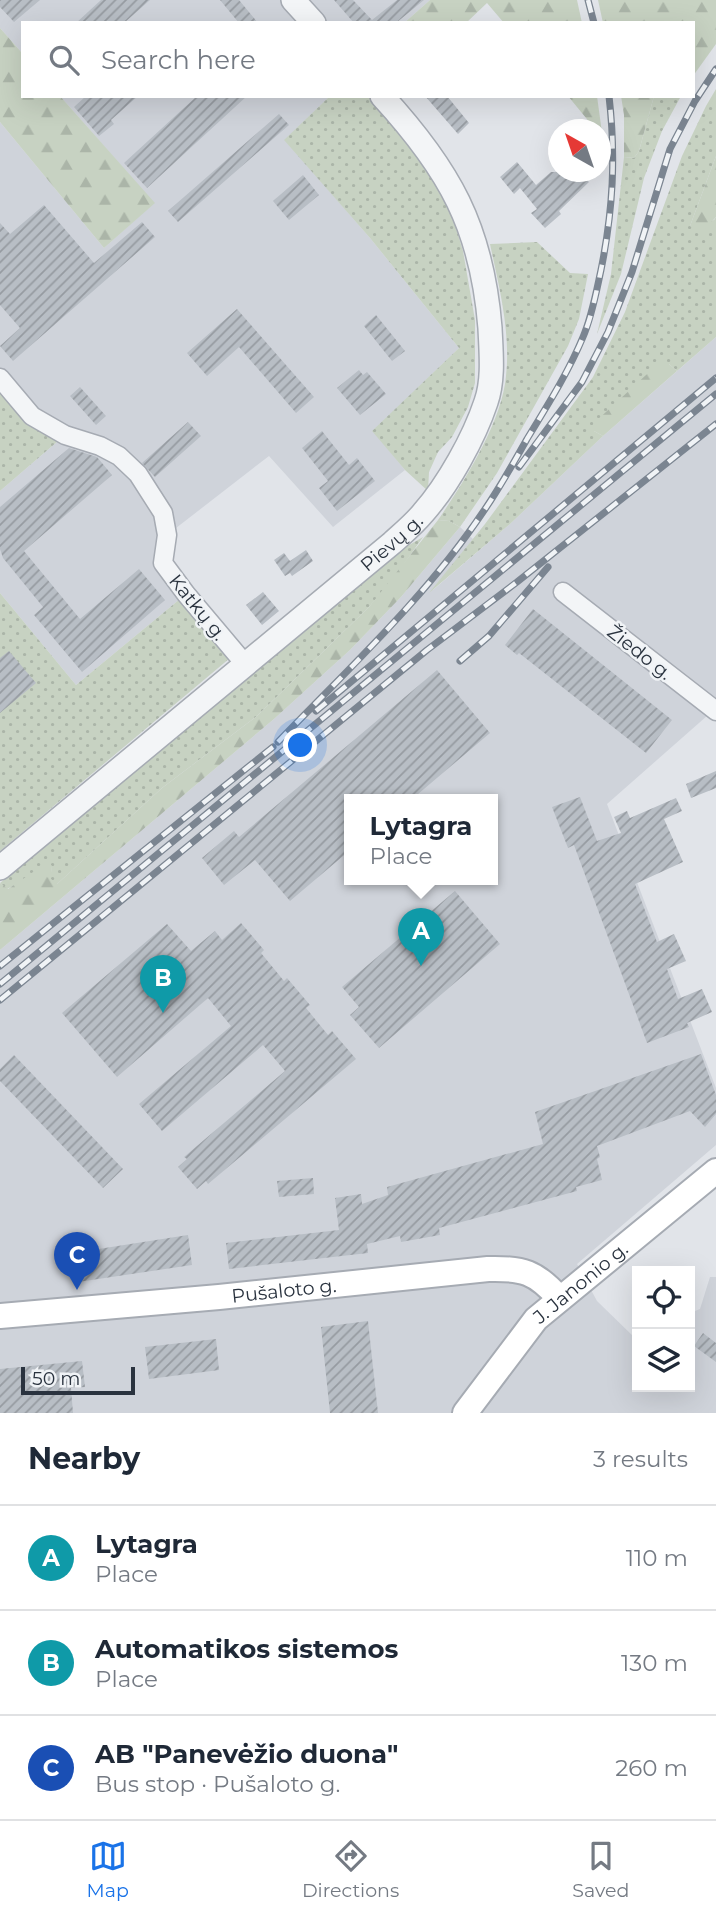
<!DOCTYPE html>
<html lang="en">
<head>
<meta charset="utf-8">
<style>
  body { margin:0; font-family:Montserrat,sans-serif; background:#f6f6f7; color:#1f2937 }
  .controls { position:absolute; right:21px; bottom:21px; display:grid; overflow:hidden; border-radius:0px; box-shadow:0 7px 28px #0002 }
  .controls button { width:63px; height:63px; display:grid; place-items:center; padding:0; border:0; border-bottom:2px solid #e0e1e3; background:#fff; color:#1f2937; font:35px sans-serif }
  .compass { position:absolute; left:548px; top:119px; width:63px; height:63px; border-radius:50%; background:#fff; box-shadow:0 7px 28px #0002; rotate:320deg }
  .scale { position:absolute; left:21px; bottom:18px; width:114px; box-sizing:border-box; padding-left:7px; border:4px solid #2a333f; border-top:0; font-size:19px; line-height:24px; white-space:nowrap; color:#2a333f; -webkit-text-stroke:5px #f0f3f6; paint-order:stroke }
  .you { position:absolute; left:301px; top:746px; width:24px; height:24px; margin:-18px; border:5px solid #fff; border-radius:50%; background:#1a73e8; box-shadow:0 0 0 10px #1a73e833 }
  .badge { display:grid; place-items:center; width:46px; height:46px; border-radius:50%; background:#1a73e8; color:#fff; font-size:23px; font-weight:700 }
  .pin { position:absolute; translate:-50% -58px; filter:drop-shadow(0 2px 4px #0008) }
  .pin::after { content:''; position:absolute; top:37px; width:24px; height:21px; background:inherit; clip-path:polygon(0 0,100% 0,50% 100%) }
  .popup { position:absolute; left:344px; top:794px; width:154px; height:91px; box-sizing:border-box; display:grid; place-content:center; border-radius:0px; background:#fff; filter:drop-shadow(0 2px 5px #0005); font-size:23px; white-space:nowrap; color:#747a83 }
  .popup b { font-size:26px; color:#1f2937 }
  .popup::after { content:''; position:absolute; left:50%; top:100%; margin-left:-14px; border:14px solid transparent; border-top-color:#fff }
  .list { margin:0; padding:0; list-style:none }
  h2 { display:flex; justify-content:space-between; align-items:center; height:91px; margin:0; padding:0 28px; font-size:30px }
  h2 small { font-size:23px; font-weight:400; color:#747a83 }
  .list li { display:grid; grid-template-columns:46px 1fr auto; gap:21px; align-items:center; box-sizing:border-box; height:105px; padding:0 28px; border-top:2px solid #e0e1e3 }
  .list b { display:block; font-size:26px; white-space:nowrap }
  .list p { margin:0; font-size:23px; white-space:nowrap; color:#747a83 }
  .list em { font-size:23px; font-style:normal; color:#747a83 }
  .icon { flex:none; width:38px; height:38px; fill:none; stroke:currentColor; stroke-width:2; stroke-linecap:round; stroke-linejoin:round }
  .map { position:relative; flex:none; width:716px; height:1413px; overflow:hidden }
  .search { position:absolute; background:#fff; box-shadow:0 7px 28px #0002; left:21px; right:21px; top:21px; height:77px; display:flex; align-items:center; gap:18px; box-sizing:border-box; padding:0 24px; border-radius:0px; color:#747a83; font-size:26px }
  .sheet { height:406px; background:#fff }
  nav { display:flex; justify-content:space-around; align-items:center; box-sizing:border-box; height:98px; border-top:2px solid #e0e1e3; background:#fff; font-size:19px; color:#747a83 }
  nav a { display:grid; justify-items:center; gap:4px }
  nav .on { color:#1a73e8 }
  .map>svg:first-child { display:block }
  .built { fill:#cfd3da; fill-rule:evenodd }
  .grass { fill:url(#grass-dots) }
  .forest { fill:url(#forest-firs) }
  .building { fill:url(#building-hatch) }
  .lines { fill:none; stroke-linecap:round; stroke-linejoin:round }
  .minor-casing { stroke:#a6abb3; stroke-width:21 }
  .tertiary-casing { stroke:#a6abb3; stroke-width:26 }
  .secondary-casing { stroke:#a6abb3; stroke-width:28 }
  .minor { stroke:#f3f5f7; stroke-width:18 }
  .tertiary { stroke:#f3f5f7; stroke-width:23 }
  .secondary { stroke:#fff; stroke-width:24 }
  .rail-casing { stroke:#7b8591; stroke-width:7 }
  .rail { stroke:#f0f3f6; stroke-width:4.5; stroke-dasharray:13; stroke-linecap:butt }
  .labels { text-anchor:middle; stroke-width:5; stroke-linejoin:round; paint-order:stroke }
  .street-label { font-size:19px; fill:#2a333f; stroke:#f0f3f6 }
</style>
</head>
<body>
<div class="map">
<svg width="716" height="1413" viewBox="0 0 716 1413">
  <defs>
    <pattern id="grass-dots" width="8" height="8" patternUnits="userSpaceOnUse" patternTransform="scale(1.75)"><rect width="8" height="8" fill="#c7d2c2"/><path d="M2 2h.1M6 6h.1" fill="none" stroke="#abb5a8" stroke-width="1.8" stroke-linecap="round"/></pattern>
    <pattern id="forest-firs" width="22" height="20" patternUnits="userSpaceOnUse" patternTransform="scale(1.75)"><rect width="22" height="20" fill="#c7d2c2"/><path d="M5 1l3.5 6h-7zM16 11l3.5 6h-7z" fill="#abb5a8"/></pattern>
    <pattern id="building-hatch" width="6" height="6" patternUnits="userSpaceOnUse" patternTransform="scale(1.75)"><rect width="6" height="6" fill="#b8bec5"/><path d="M-1 1l2-2M0 6l6-6M5 7l2-2" fill="none" stroke="#969ba1"/></pattern>
  </defs>
  <rect width="100%" height="100%" fill="#e1e4e9"/>
  <!-- built -->
  <path class="built" d="M0,0h430l-26,23h-381v31l-23,-26z
    M60,96h270l-45,44 85,98 89,110 -86,83 32,39 -72,57 -64,-71 -102,79 -4,28 23,31 -110,91 -76,-92v-102l65,-56 -65,-57v-256l104,126 50,-45z
    M716,337v371l-109,96 109,284v57l-139,119 20,37 37,36 3,-1v51h53v-74l10,-4 10,-32h6v136h-716v-463l274,-231 76,-69 51,-53 59,-70 13,12 -40,51 77,-66 93,-88zM349,800h144v80h-144z"/>
  <!-- grass -->
  <path class="grass" d="M716,89v67l-26,70 24,-6 2,-3v120l-39,34 -8,-7 -75,67 9,5 -93,88 -81,69 56,-69 108,-147 32,-65 57,-156 24,-50z
    M330,96h39l61,77 22,42 11,36 12,69v63l-7,24 -16,30 -14,15 -9,20 -1,19 -23,-21 -33,-39 87,-83 -89,-110 -86,-98z
    M654,96h27l-19,35 -18,47 -23,96 -24,60 14,-60 13,-117 10,1 5,-7z
    M537,242l33,31 18,1 -9,45 -11,27 -71,127 -37,54 -11,-6 -11,-1c26,-38 64,-98 68,-144 5,-43 -7,-90 -16,-132z
    M0,378l65,57 -65,56z
    M423,537l-29,41 -25,29 -112,109 -95,72 -106,97 -6,-6 2,-13 -45,23 -7,-6 404,-335z
    M0,593l76,92 110,-91 50,59 -236,198z"/>
  <!-- forest -->
  <path class="forest" d="M430,0h147l5,23h-78l-17,-20 -21,20h-62z
    M598,0h118v44l-23,32v-53h-90z
    M0,28l23,26v42h37l95,107 -51,45 -104,-126z
    M568,96h29l6,44 -2,-3 -1,-7 -5,-1z
    M621,96h33l-15,55 -5,7 -10,-1v-42z
    M716,156v61l-11,12 -8,2 -7,-5z
    M659,363l10,1 8,7 -74,65 -9,-5 -1,-7z
    M438,520l11,1 11,6 -59,70 -51,53 -76,69 -274,231v-67l8,6 40,-27 4,4 -1,13 6,5 105,-96 95,-72 112,-109z"/>
  <!-- building -->
  <path class="building" d="M0,0h40l-26,22 -14,-15z
    M101,0h49l-26,23h-48z
    M220,0h19l19,23h-19z
    M334,0h19l19,20 25,-20h27l-28,23h-42z
    M86,96h52l-27,24 3,4 -15,12 -25,-29z
    M197,96h50l-100,92 -23,-25z
    M425,96h22l22,27 -11,11z
    M279,114l10,11 -111,97 -10,-11z
    M517,162l19,23 15,-13h28l10,10 -30,29 2,3 -16,14 -14,-15 6,-4 -17,-21 -6,6 -14,-17z
    M303,175l16,20 -30,25 -16,-19z
    M44,205l50,58 48,-41 13,15 -142,124 -13,-15 20,-18 -20,-23v-82l10,11z
    M237,309l77,88 -18,16 -57,-66 -32,29 -20,-23z
    M376,315l29,36 -13,10 -28,-35z
    M359,370l4,5 4,-3 19,22 -26,21 -23,-27z
    M80,387l26,29 -10,9 -26,-29z
    M188,422l13,14 -46,41 -13,-14z
    M322,431l27,34 8,-7 18,23 -38,30 -18,-23 9,-7 -26,-33z
    M69,448l28,9 15,18 -88,76 56,68 59,-50 26,31 -83,72 -48,-57 9,-8 -40,-49 -3,-9v-42z
    M306,550l7,11 -21,15 -2,-3 -5,3 -11,-16 10,-7 6,8z
    M263,592l16,19 -17,14 -16,-20z
    M533,609l139,111 -26,33 -127,-100 -2,2 -12,-10z
    M9,651l27,32 -36,30v-55z
    M437,670l53,63 -79,67h-62v51l-59,50 -35,-41 -31,25 -22,-27 32,-27 5,6z
    M716,771v17l-25,10 -5,-14z
    M580,797l17,44 24,-8 -7,-16 13,-6 3,7 46,-20 6,13 -18,8 19,43 -48,22 22,58 17,-8 12,27 -19,8 11,30 24,-10 10,23 -25,11 2,4 -42,16 -73,-198 -6,3 -16,-41z
    M455,891l45,53 -121,104 -29,-33 9,-8 -17,-20z
    M241,923l23,27 -3,3 23,28 3,-3 23,27 -4,3 22,27 4,-4 24,28 -148,125 -2,-3 -9,8 -19,-22 9,-8 -3,-2 101,-86 -22,-26 -101,86 -23,-27 92,-78 -23,-28 -91,79 -55,-64 105,-89 24,27 24,-20 7,9z
    M701,1054l15,41v19l-11,13 -15,-16 -93,35 3,11 -3,2 5,21 -26,7 1,4 -138,37 1,7 -39,7 -1,-6 -33,8 1,9 -139,16 -3,-26 113,-13 -4,-32 26,-4 1,10 26,-9 -1,-8 156,-43 -8,-32z
    M14,1055l109,114 -20,19 -103,-107v-12z
    M313,1178l1,16 -35,3 -2,-16z
    M188,1235l4,30 -114,17 -5,-29z
    M368,1321l10,92h-48l-9,-86z
    M703,1333l13,10v19l-22,-16z
    M216,1339l3,31 -70,9 -4,-32z
    M82,1361l3,26 -14,1 2,25h-73v-44z"/>
  <g class="lines">
    <defs>
      <path id="minor" d="M0,378l32,38 33,19 35,11 19,10 19,18 25,39 4,22 -4,28 23,31 59,70
        M563,592l153,119"/>
      <g id="tertiary">
        <path d="M293,0l21,23"/>
        <path id="s1" d="M0,868l392,-325c11,-10 22,-19 31,-30 25,-28 51,-75 63,-111 8,-23 5,-50 4,-74 -8,-101 -41,-159 -108,-232"/>
      </g>
      <g id="secondary">
        <path id="s2" d="M0,1316l219,-19 269,-28c35,-1 48,3 71,29"/>
        <path id="s3" d="M465,1413l71,-94 180,-148"/>
      </g>
    </defs>
    <!-- minor casing -->
    <use href="#minor" class="minor-casing"/>
    <!-- tertiary casing -->
    <use href="#tertiary" class="tertiary-casing"/>
    <!-- secondary casing -->
    <use href="#secondary" class="secondary-casing"/>
    <!-- minor -->
    <use href="#minor" class="minor"/>
    <!-- tertiary -->
    <use href="#tertiary" class="tertiary"/>
    <!-- secondary -->
    <use href="#secondary" class="secondary"/>
    <defs>
      <path id="rail" d="M588,0l6,23
        M519,467l63,-85 26,-50 24,-60 38,-123 25,-48 21,-32
        M460,661l29,-25 59,-69
        M316,711l400,-333
        M278,742c71,-74 148,-145 205,-230 16,-23 30,-48 44,-73 20,-33 41,-66 56,-102 9,-21 13,-44 18,-67 12,-60 15,-113 8,-174
        M0,966l273,-219
        M0,984l716,-590
        M0,1000l427,-350 90,-68 199,-158"/>
    </defs>
    <!-- rail casing -->
    <use href="#rail" class="rail-casing"/>
    <!-- rail -->
    <use href="#rail" class="rail"/>
  </g>
  <g class="labels">
    <!-- street labels -->
    <g class="street-label">
      <text dy="7" stroke="none"><textPath href="#s1" startOffset="509">Pievų g.</textPath></text>
      <text transform="translate(198 607) rotate(51)" y="7">Katkų g.</text>
      <text transform="translate(640 652) rotate(38)" y="7">Žiedo g.</text>
      <text dy="7" stroke="none"><textPath href="#s3" startOffset="175">J. Janonio g.</textPath></text>
      <text dy="7" stroke="none"><textPath href="#s2" startOffset="285">Pušaloto g.</textPath></text>
    </g>
  </g>
</svg>
<div class="controls">
<button><svg class="icon" aria-label="locate" viewBox="0 0 24 24"><circle cx="12" cy="12" r="6"/><path d="M12 2v4M12 18v4M2 12h4M18 12h4"/></svg></button>
<button><svg class="icon" aria-label="layers" viewBox="0 0 24 24"><path d="M12 4l9 5-9 5-9-5zM3 14l9 5 9-5"/></svg></button>
</div>
<svg class="compass" viewBox="-18 -18 36 36"><path d="M0-13l5 13h-10z" fill="#e53935"/><path d="M0 13l5-13h-10z" fill="#747a83"/></svg>
<div class="scale">50 m</div>
<div class="you"></div>
<div class="pin badge" style="left:421px;top:966px;background:#0f9aa8">A</div>
<div class="popup"><b>Lytagra</b>Place</div>
<div class="pin badge" style="left:163px;top:1013px;background:#0f9aa8">B</div>
<div class="pin badge" style="left:77px;top:1290px;background:#1a4fb4">C</div>
<div class="search"><svg class="icon" aria-label="search" viewBox="0 0 24 24"><circle cx="10" cy="10" r="6"/><path d="M15 15l6 6"/></svg>Search here</div>
</div>
<section class="sheet">
<h2>Nearby<small>3 results</small></h2>
<ul class="list">
<li><span class="badge" style="background:#0f9aa8">A</span><div><b>Lytagra</b><p>Place</p></div><em>110 m</em></li>
<li><span class="badge" style="background:#0f9aa8">B</span><div><b>Automatikos sistemos</b><p>Place</p></div><em>130 m</em></li>
<li><span class="badge" style="background:#1a4fb4">C</span><div><b>AB &quot;Panevėžio duona&quot;</b><p>Bus stop · Pušaloto g.</p></div><em>260 m</em></li>
</ul>
</section>
<nav>
<a class="on"><svg class="icon" aria-label="map" viewBox="0 0 24 24"><path d="M3 6l6-2 6 2 6-2v14l-6 2-6-2-6 2zM9 4v14M15 6v14"/></svg>Map</a>
<a><svg class="icon" aria-label="directions" viewBox="0 0 24 24"><path d="M12 3l9 9-9 9-9-9zM9 14v-3h6M13 9l2 2-2 2"/></svg>Directions</a>
<a><svg class="icon" aria-label="saved" viewBox="0 0 24 24"><path d="M7 4h10v16l-5-4-5 4z"/></svg>Saved</a>
</nav>
</body>
</html>
